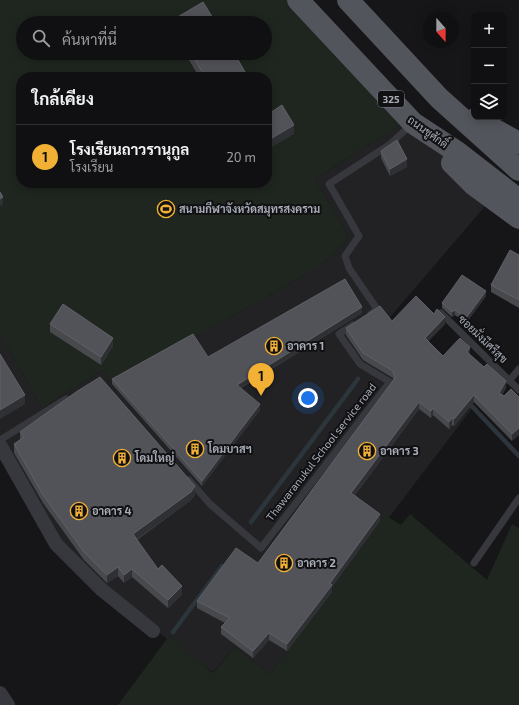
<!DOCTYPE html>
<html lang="th">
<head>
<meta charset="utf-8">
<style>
  body { margin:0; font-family:"Exo 2",Sarabun,sans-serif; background:#19191b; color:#f1f3f6 }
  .controls { position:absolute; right:12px; top:12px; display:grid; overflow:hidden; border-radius:8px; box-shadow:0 2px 10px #0003 }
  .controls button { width:36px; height:36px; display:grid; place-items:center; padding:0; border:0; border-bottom:1px solid #303032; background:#101012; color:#f1f3f6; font:20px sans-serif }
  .compass { position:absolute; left:423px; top:12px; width:36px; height:36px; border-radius:50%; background:#101012; box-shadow:0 2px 10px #0003; rotate:159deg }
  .you { position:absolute; left:308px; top:398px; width:14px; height:14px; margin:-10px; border:3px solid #fff; border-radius:50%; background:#1a73e8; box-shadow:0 0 0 6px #1a73e833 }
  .badge { display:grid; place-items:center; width:26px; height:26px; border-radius:50%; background:#f2b134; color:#111; font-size:13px; font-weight:700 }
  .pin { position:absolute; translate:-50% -33px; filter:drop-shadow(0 1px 2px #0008) }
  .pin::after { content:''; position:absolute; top:21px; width:14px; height:12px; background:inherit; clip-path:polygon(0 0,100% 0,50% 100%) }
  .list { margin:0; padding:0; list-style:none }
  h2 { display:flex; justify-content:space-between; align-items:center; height:52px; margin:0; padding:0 16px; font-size:17px }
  h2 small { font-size:13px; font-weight:400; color:#9c9d9f }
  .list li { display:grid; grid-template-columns:26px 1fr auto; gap:12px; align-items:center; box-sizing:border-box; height:64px; padding:0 16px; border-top:1px solid #303032 }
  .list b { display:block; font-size:15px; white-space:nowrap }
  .list p { margin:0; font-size:13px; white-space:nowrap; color:#9c9d9f }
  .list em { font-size:13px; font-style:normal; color:#9c9d9f }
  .icon { flex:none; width:22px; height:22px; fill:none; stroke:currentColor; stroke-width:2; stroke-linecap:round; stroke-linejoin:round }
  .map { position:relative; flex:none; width:519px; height:705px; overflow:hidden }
  .search { position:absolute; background:#101012; box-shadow:0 2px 10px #0003; left:16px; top:16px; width:256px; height:44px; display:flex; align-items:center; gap:10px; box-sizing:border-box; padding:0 14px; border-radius:22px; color:#9c9d9f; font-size:15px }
  .panel { position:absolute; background:#101012; box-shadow:0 2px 10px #0003; left:16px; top:72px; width:256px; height:116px; border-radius:16px }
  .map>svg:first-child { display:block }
  .built { fill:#222225 }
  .green { fill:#1e261f; fill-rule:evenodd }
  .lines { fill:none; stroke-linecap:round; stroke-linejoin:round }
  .stream { stroke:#2c353c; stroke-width:4.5 }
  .service { stroke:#37383d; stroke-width:7 }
  .minor { stroke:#37383d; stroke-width:14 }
  .primary { stroke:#53555c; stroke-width:22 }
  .wall { fill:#47494d }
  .shaded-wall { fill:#2f3033 }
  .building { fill:#525359; stroke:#5f6168 }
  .labels { text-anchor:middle; stroke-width:4; stroke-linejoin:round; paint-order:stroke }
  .shield { fill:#111113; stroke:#7b7e86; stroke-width:1 }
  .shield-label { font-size:10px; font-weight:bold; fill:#a8adb8 }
  .street-label { font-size:11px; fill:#a8adb8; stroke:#111113 }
  .poi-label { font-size:11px; font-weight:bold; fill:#a8adb8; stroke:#111113; text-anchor:start }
</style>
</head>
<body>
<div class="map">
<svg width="519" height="705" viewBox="0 0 519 705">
  <rect width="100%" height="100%" fill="#161618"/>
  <!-- built -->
  <path class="built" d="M409,119l83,79 -112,131 93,78 -203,267 -35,-27 -22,25 -99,-72 -58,-56 -56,-99v-111l42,74 61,-38 9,14 205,-116 28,-25 3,-8 -33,-56z"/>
  <!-- green -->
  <path class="green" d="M0,0h298l111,119 -94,60 33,56 -3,8 -28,25 -205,116 -9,-14 -61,38 -42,-74zM23,23h242v30h-242zM21,77h246v106h-246z
    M410,514l77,66 25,-56 7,4v177h-401l51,-69 44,37 22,-26 35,27 115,-159 16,10z"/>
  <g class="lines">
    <!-- stream -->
    <path class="stream" d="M467,401l52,55
      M251,522l107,-143
      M173,632l49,-66"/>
    <!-- service -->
    <path class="service" d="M441,313l78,77
      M371,314l6,-5 -28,-41 -4,-12 14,-20 -30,-52 60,-39 23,-21
      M509,381l10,-12
      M0,440l66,-41
      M189,480l21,24 51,44 129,-166 -30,-18 -21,-30 14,-9
      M474,563l45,-65"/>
    <!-- minor -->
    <path class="minor" d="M0,445l56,99 45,45 52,42
      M0,693l8,12"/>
    <!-- primary -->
    <path class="primary" d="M298,0l115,123 44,29 62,48
      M348,0l91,98 80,72
      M475,119l44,24
      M452,163l22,22 45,33"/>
  </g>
  <!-- wall -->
  <path class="wall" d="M185,53h49l14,24h-49z
    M381,151l26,16 -17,9 -9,-18z
    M519,255v53l-28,-16v-7z
    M486,296l-20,27 -11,-8 -3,2 -10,-9v-5z
    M362,313l-121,75 19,22 -58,76 -90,-102v-5l96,-22z
    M434,314l11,10 -17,17 15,15 27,-2v1l36,33 -4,7 2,1 15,1 -7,44 -38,-39 -20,24 -2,-1 -3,4 -16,-14 -2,3 -12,-9 -64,86 25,26 -48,66v5l-45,59 -18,-11 -16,18 -32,-24v-7l4,-4 -28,-15v-7l61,-38 135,-183v-2l-30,-18 -17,-25v-7z
    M50,324l63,22 -12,19 -51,-33z
    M20,432l175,63 -4,5 -54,40 21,29 24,25 -14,14 -36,-31 -8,6 -6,-7 -11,7 -23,-23 -41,-57 -29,-50v-9l6,-4z"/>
  <!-- shaded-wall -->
  <path class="shaded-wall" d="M294,125v9l-27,16v-9z
    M407,159v8l-17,9v-7z
    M3,197v8l-3,1v-7z
    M486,291v5l-20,27v-5z
    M362,307v6l-125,77v-5z
    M455,310v5l-3,2v-5z
    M445,317v7l-20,21v-7z
    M113,338v8l-12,19v-8z
    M470,347v7l-3,5v-7z
    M506,381v7l-7,12v-7z
    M25,395v9l-25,15v-9z
    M474,395v7l-20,24v-7z
    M419,402v7l-68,91v-7z
    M260,404v6l-58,76v-5z
    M433,408v7l-2,3v-7z
    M452,418v7l-3,4v-7z
    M519,428v7l-7,6v-7z
    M195,486v9l-4,5 -58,42v-8z
    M380,514v7l-48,66v5l-45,59v-7z
    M118,567v9l-11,7v-8z
    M132,569v8l-8,6v-8z
    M182,586v8l-14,14v-8z
    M269,633v7l-16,18v-7z"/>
  <!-- building -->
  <path class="building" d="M203,2l13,21h-44l-1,-2z
    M191,53h43l14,24h-43z
    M282,105l12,20 -27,16v-33l3,5z
    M397,140l10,19 -17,10 -9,-18z
    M0,192l3,5 -3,2z
    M510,250l9,5v45l-28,-15z
    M462,275l24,16 -20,27 -11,-8 -3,2 -10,-9z
    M345,279l17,28 -125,78 23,19 -58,77 -90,-102 81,-45 15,23z
    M416,296l18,18 3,-5 8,8 -20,21 18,18 17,-18 10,9 -3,5 17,15 3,-3 19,17 -7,12 5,3 7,-7 8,8v31l-7,6 -38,-39 -20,24 -2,-1 -3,4 -16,-14 -2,3 -12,-9 -68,91 29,21 -50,69 2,2 -45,59 -18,-11 -16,18 -32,-24 9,-9 -33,-17 39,-53 22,15 137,-185 -2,-7 -30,-18 -17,-25 34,-22 12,15z
    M63,304l50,34 -12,19 -51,-33z
    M0,354l25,41 -25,15z
    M100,377l95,109 -4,6 -58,42 25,35 4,-4 20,21 -14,14 -36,-31 -8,6 -6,-8 -11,8 -23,-23 -41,-57 -29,-51 10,-7 -4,-5 56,-40z"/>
  <!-- icons -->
  <defs>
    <symbol id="stadium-ring" viewBox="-11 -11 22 22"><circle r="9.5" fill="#111113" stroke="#f2b134" stroke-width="1.5"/><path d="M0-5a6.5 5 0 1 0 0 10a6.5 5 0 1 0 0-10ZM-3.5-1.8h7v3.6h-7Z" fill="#f2b134"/></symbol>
    <symbol id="building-ring" viewBox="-11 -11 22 22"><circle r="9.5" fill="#111113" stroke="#f2b134" stroke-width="1.5"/><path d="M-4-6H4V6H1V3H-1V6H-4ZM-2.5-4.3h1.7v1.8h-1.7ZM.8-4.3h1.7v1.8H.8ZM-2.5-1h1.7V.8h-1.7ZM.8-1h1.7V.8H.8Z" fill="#f2b134"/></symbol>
  </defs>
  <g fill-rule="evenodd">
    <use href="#stadium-ring" x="156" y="199" width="20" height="20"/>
    <use href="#building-ring" x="264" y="336" width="20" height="20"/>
    <use href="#building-ring" x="185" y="439" width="20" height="20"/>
    <use href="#building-ring" x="357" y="441" width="20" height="20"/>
    <use href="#building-ring" x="112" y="448" width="20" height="20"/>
    <use href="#building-ring" x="69" y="501" width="20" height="20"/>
    <use href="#building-ring" x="274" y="553" width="20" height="20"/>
  </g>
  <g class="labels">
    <!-- shield labels -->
    <rect class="shield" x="378" y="91" width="26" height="16" rx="3"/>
    <g class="shield-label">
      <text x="391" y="103">325</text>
    </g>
    <!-- street labels -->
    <g class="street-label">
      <text transform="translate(428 132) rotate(36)" y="4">ถนนชูศักดิ์</text>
      <text transform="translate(483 339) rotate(44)" y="4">ซอยมั่งมีศรีสุข</text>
      <text transform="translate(321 452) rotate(-52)" y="4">Thawaranukul School service road</text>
    </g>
    <!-- poi labels -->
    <g class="poi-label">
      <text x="179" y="213">สนามกีฬาจังหวัดสมุทรสงคราม</text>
      <text x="287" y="350">อาคาร 1</text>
      <text x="208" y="453">โดมบาสฯ</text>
      <text x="380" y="455">อาคาร 3</text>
      <text x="135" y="462">โดมใหญ่</text>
      <text x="92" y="515">อาคาร 4</text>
      <text x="297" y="567">อาคาร 2</text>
    </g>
  </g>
</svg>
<div class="controls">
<button>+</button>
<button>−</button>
<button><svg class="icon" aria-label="layers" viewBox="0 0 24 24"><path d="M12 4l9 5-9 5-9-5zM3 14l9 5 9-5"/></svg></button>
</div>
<svg class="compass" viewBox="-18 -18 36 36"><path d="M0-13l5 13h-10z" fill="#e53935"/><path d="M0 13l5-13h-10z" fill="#9c9d9f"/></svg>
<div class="you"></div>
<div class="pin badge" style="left:261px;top:396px">1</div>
<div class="search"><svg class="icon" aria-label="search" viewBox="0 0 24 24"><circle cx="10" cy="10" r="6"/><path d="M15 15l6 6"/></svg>ค้นหาที่นี่</div>
<section class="panel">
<h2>ใกล้เคียง<small></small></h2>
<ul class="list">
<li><span class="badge">1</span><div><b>โรงเรียนถาวรานุกูล</b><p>โรงเรียน</p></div><em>20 m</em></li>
</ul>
</section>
</div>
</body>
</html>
